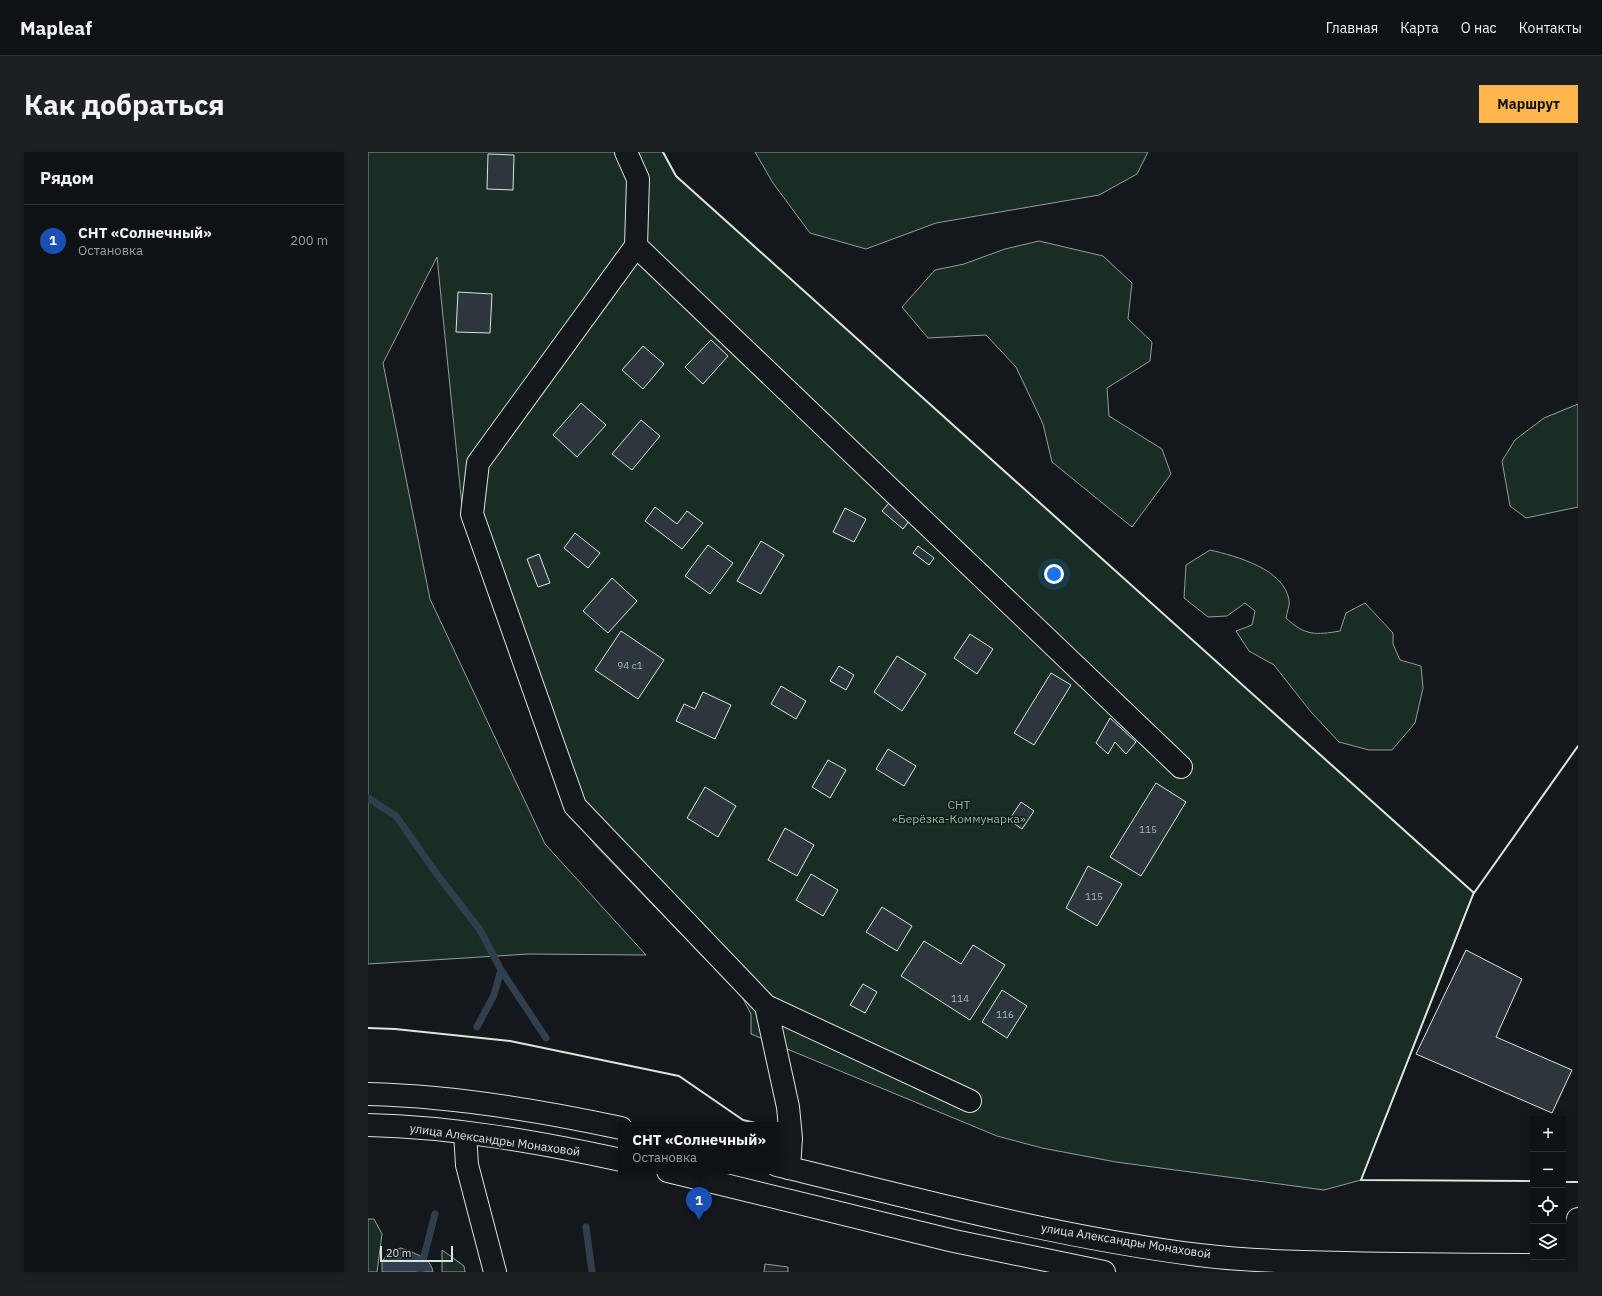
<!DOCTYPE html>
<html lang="ru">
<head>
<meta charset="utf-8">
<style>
  body { margin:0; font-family:"IBM Plex Sans",sans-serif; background:#1d2022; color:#f1f3f6 }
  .controls { position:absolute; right:12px; bottom:12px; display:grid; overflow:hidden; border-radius:0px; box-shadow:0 2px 10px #0003 }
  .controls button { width:36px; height:36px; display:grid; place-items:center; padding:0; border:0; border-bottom:1px solid #2f3234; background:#0f1215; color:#f1f3f6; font:20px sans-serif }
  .scale { position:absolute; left:12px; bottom:10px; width:73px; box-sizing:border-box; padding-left:4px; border:2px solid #d8e6dc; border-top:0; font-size:11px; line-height:14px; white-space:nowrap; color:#d8e6dc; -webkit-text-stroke:3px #14181c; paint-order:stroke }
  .you { position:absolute; left:686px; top:422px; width:14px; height:14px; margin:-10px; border:3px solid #fff; border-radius:50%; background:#1a73e8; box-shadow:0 0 0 6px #1a73e833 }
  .badge { display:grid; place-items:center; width:26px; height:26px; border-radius:50%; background:#ffb74d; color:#fff; font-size:13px; font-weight:700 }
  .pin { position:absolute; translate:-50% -33px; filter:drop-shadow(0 1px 2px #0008) }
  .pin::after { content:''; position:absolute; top:21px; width:14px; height:12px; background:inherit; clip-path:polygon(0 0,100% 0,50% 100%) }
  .popup { position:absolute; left:250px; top:970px; width:162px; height:52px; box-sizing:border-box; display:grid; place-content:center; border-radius:0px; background:#0f1215; filter:drop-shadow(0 1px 3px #0005); font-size:13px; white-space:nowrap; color:#9b9ea0 }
  .popup b { font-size:15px; color:#f1f3f6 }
  .popup::after { content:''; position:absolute; left:50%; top:100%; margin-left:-8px; border:8px solid transparent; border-top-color:#0f1215 }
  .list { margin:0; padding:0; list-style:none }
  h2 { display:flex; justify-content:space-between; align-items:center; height:52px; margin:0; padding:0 16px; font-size:17px }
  h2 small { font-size:13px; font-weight:400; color:#9b9ea0 }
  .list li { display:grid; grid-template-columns:26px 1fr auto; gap:12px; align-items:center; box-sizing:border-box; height:72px; padding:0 16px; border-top:1px solid #2f3234 }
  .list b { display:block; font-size:15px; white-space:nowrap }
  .list p { margin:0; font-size:13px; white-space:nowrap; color:#9b9ea0 }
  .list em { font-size:13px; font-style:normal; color:#9b9ea0 }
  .icon { flex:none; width:22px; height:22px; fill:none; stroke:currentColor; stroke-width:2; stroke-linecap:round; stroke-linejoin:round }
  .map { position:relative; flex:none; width:1210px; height:1120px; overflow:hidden; border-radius:0px }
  header { display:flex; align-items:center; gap:24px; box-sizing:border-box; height:56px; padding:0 20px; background:#0f1215; border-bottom:1px solid #2f3234 }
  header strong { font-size:19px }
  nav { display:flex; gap:22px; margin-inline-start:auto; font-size:14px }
  .intro { display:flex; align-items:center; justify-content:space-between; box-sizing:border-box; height:96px; padding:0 24px }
  h1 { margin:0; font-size:28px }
  .button { padding:10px 18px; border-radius:0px; background:#ffb74d; color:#111; font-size:14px; font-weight:700 }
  main { display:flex; gap:24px; padding:0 24px }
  aside { flex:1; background:#0f1215; border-radius:0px; box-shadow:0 2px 10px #0003 }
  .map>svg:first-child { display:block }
  .green { fill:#1a2d24; stroke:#939e99 }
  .parking { fill:#24282b; stroke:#939e99 }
  .water { fill:#2f3f4d; stroke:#939e99 }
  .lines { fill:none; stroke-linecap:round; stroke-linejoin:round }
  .stream { stroke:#2f3f4d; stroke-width:7 }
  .building { fill:#2c363c; stroke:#d8e6dc }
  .minor-casing { stroke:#d8e6dc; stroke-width:24 }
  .major-casing { stroke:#d8e6dc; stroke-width:24 }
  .minor { stroke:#14181c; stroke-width:22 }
  .major { stroke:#14181c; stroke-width:22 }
  .wall { stroke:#d8e6dc; stroke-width:2 }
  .labels { text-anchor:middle; stroke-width:3; stroke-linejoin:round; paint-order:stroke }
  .number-label { font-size:10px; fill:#adbab4 }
  .park-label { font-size:12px; fill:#8ac095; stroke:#14181c }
  .street-label { font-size:12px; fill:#d8e6dc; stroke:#14181c }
</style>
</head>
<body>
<header>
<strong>Mapleaf</strong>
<nav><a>Главная</a><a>Карта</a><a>О нас</a><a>Контакты</a></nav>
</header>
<div class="intro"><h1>Как добраться</h1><a class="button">Маршрут</a></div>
<main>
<aside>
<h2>Рядом<small></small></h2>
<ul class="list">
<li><span class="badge" style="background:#1a4fb4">1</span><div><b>СНТ «Солнечный»</b><p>Остановка</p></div><em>200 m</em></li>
</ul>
</aside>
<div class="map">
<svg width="1210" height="1120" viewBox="0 0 1210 1120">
  <rect width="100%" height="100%" fill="#14181c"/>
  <!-- green -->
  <path class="green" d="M0,0h295l13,24 798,717 -113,287 -37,10 -208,-28 -74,-14 -45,-12 -246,-102v-20l-9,-17 -147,-152 -31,-43 -101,-286 -26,-259 -54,106 47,236 115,245 101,111 -117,-1 -161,10z
    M387,0h393l-11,22 -38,21 -163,28 -70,26 -56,-16 -37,-50z
    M671,89l64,15 29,27 -4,36 24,23 -2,19 -43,27 2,28 53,33 9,25 -39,53 -80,-65 -9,-38 -27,-57 -30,-32 -58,3 -26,-31 33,-37 29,-6 41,-15z
    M1210,252v103l-52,11 -16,-12 -8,-45 13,-21 29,-22z
    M842,398c26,6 74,19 79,50 1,5 -2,12 -3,18 19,18 30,17 54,13l6,-18 19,-10 28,30v11l7,16 21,6 2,22 -8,35 -23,27h-23l-30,-8 -28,-30 -37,-47 -25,-14 -13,-20 16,-6 3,-14 -10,-8 -18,13 -19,1 -24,-19 2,-33z
    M0,1067h6l8,15 -5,38h-9z
    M74,1098l22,16 1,6h-23z"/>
  <!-- parking -->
  <path class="parking" d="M397,1112l23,3v5h-24z"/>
  <!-- water -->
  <path class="water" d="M33,1096c12,5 30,9 32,24h-51v-10l7,-11z"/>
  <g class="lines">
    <!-- stream -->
    <path class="stream" d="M0,646l28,18 40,57 44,57 21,40 -7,25 -17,32
      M133,818l45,68
      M218,1075l6,45
      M52,1120l15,-58"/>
  </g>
  <!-- building -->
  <path class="building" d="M120,2l26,1 -1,35 -26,-1z
    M90,140l34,2 -2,39 -34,-1z
    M343,188l17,16 -25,28 -18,-17z
    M275,194l21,18 -21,25 -21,-19z
    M213,251l25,22 -29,32 -24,-22z
    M273,268l19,16 -28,34 -20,-16z
    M521,351l20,18 -6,8 -21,-18z
    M287,355l22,17 10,-13 16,12 -21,26 -37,-28z
    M477,356l21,11 -12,23 -21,-10z
    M207,381l25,20 -12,15 -24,-20z
    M393,389l23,14 -23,39 -24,-13z
    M340,393l25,18 -23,31 -25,-18z
    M550,394l16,12 -5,7 -16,-12z
    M171,402l11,29 -12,4 -11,-28z
    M244,426l25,23 -29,32 -25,-22z
    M253,479l43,29 -26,39 -43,-29z
    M602,482l23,15 -16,25 -23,-16z
    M529,504l29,18 -24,37 -28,-19z
    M471,514l15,9 -8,15 -16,-9z
    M683,521l20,12 -37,60 -20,-12z
    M413,534l25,15 -10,18 -25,-15z
    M335,540l28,13 -16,34 -39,-18 8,-17 11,5z
    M742,566l26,24 -10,12 -11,-12 -7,12 -12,-11z
    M520,597l28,17 -12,20 -28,-17z
    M460,608l18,10 -16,28 -18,-11z
    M788,631l30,19 -45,74 -31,-19z
    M337,635l31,19 -18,31 -31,-19z
    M653,650l13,9 -12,18 -13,-9z
    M417,676l29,17 -17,31 -29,-16z
    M720,714l34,18 -25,42 -31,-18z
    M443,722l27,16 -15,26 -27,-16z
    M514,755l30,19 -15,25 -31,-19z
    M556,789l37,23 12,-19 32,20 -35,55 -69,-44z
    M1098,798l56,29 -26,58 76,33 -20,43 -136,-59z
    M495,832l14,8 -12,21 -15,-8z
    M634,838l25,16 -20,32 -25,-16z"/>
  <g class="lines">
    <defs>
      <path id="minor" d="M258,0l12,27 -2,67 -158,217 -6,51 103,292 191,200 22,101 3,31 -2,30
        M268,94l545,521
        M398,854l204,95
        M97,981l2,32 28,107
        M1205,1113l2,-34 3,-12"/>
      <path id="major" d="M0,942c85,2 170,16 253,34
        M0,973c85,2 170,17 253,35
        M409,1013c140,34 279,72 422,90 49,6 98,7 147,8 77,2 155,2 232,2
        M300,1019l286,70 150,31"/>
    </defs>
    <!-- minor casing -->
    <use href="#minor" class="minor-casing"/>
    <!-- major casing -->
    <use href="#major" class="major-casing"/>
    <!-- minor -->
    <use href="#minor" class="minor"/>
    <!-- major -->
    <use href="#major" class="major"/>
    <!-- wall -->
    <path class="wall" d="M295,0l13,24 798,717 104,-147
      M1106,740l-113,288 172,1
      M0,876l27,1 115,12 169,35 64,44 21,5
      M1195,1030h15"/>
  </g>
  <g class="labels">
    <!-- number labels -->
    <g class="number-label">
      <text x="262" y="517">94 с1</text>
      <text x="780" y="681">115</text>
      <text x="726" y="748">115</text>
      <text x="592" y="850">114</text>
      <text x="637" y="866">116</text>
    </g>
    <!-- park labels -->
    <g class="park-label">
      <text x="591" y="657">СНТ<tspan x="591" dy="14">«Берёзка-Коммунарка»</tspan></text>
    </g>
    <!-- street labels -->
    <g class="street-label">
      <text transform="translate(127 988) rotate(8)" y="4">улица Александры Монаховой</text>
      <text transform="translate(758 1089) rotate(9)" y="4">улица Александры Монаховой</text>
    </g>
  </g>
</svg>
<div class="controls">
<button>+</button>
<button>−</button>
<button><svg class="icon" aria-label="locate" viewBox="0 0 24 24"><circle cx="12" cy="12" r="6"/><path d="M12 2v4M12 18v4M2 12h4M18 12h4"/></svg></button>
<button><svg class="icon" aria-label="layers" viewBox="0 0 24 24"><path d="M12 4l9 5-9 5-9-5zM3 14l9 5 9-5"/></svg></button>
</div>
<div class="scale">20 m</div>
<div class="you"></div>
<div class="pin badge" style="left:331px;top:1068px;background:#1a4fb4">1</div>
<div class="popup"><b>СНТ «Солнечный»</b>Остановка</div>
</div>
</main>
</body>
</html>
